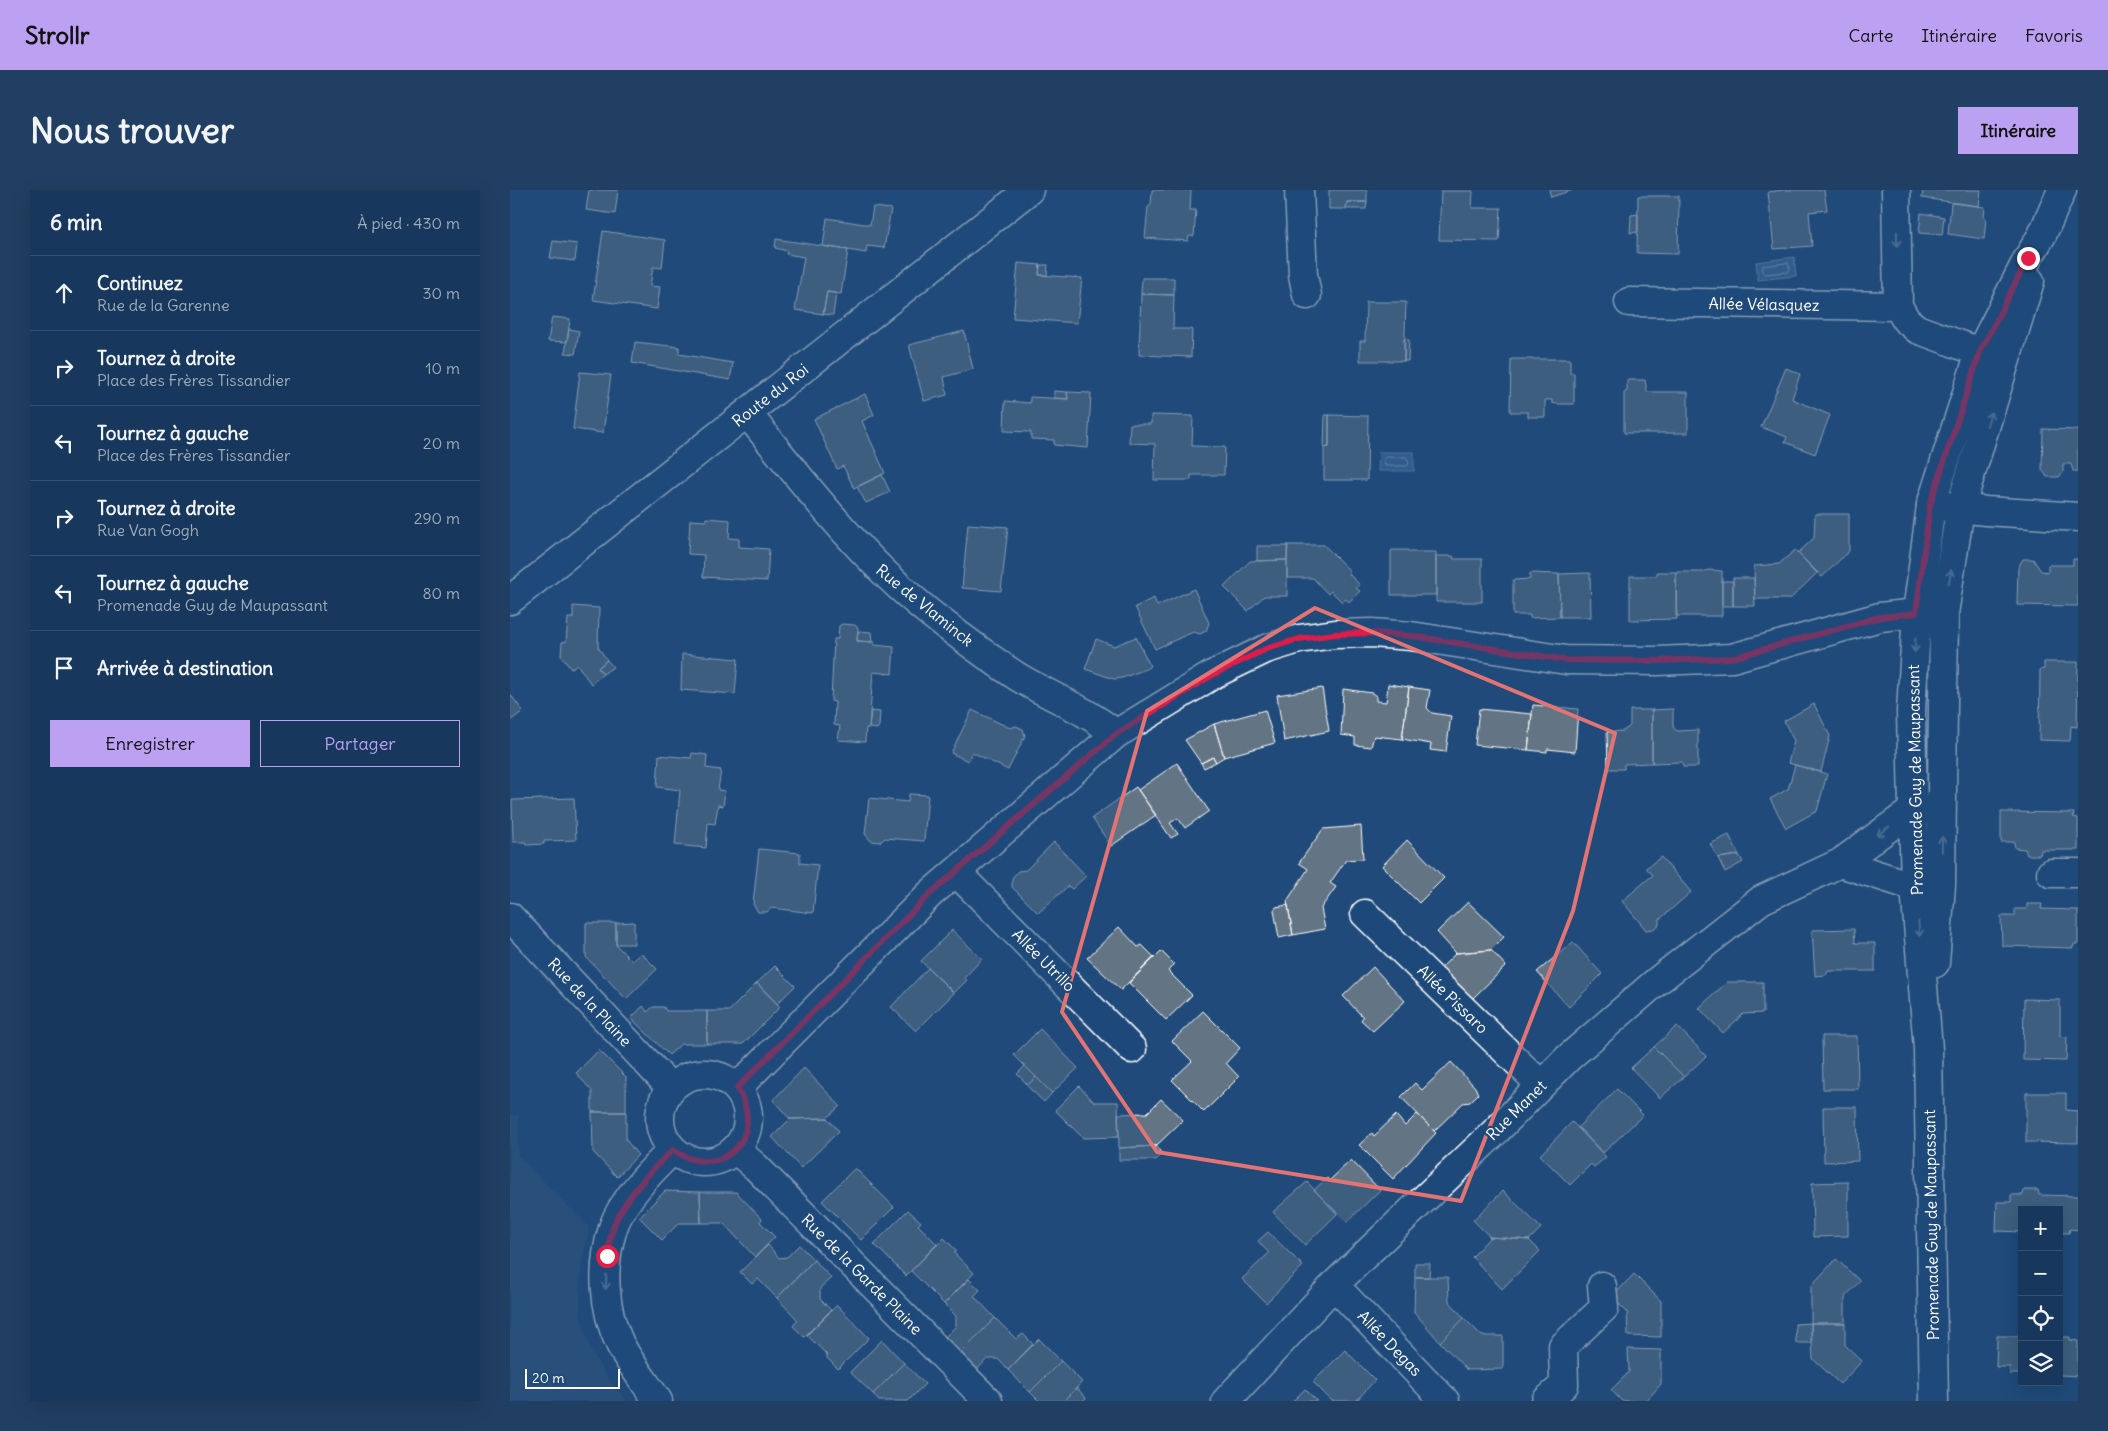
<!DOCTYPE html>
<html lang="fr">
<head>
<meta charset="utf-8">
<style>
  body { margin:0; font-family:Delius,sans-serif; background:#203f62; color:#f1f3f6 }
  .controls { position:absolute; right:15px; bottom:15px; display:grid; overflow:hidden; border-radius:0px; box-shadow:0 5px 20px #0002 }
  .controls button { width:45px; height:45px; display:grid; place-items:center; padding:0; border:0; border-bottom:1px solid #365272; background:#17385c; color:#f1f3f6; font:25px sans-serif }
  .scale { position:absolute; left:15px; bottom:12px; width:95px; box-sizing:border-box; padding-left:5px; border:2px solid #fff; border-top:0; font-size:14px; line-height:18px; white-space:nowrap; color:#fff; -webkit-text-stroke:4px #1f4a7a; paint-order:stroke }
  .stop { position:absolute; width:15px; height:15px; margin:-11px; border:4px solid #e11d48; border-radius:50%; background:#fff }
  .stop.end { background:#e11d48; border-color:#fff; box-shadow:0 1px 5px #0008 }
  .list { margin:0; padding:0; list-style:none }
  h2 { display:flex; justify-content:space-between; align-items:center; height:65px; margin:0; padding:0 20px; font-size:21px }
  h2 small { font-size:16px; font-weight:400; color:#9eacbb }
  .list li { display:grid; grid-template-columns:32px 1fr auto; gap:15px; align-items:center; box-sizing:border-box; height:75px; padding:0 20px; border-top:1px solid #365272 }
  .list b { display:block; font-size:19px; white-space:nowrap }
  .list p { margin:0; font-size:16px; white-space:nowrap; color:#9eacbb }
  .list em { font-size:16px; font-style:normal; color:#9eacbb }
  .actions { display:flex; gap:10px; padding:15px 20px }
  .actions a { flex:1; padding:11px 0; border:1px solid #bca0f2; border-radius:0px; text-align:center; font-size:18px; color:#bca0f2 }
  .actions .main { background:#bca0f2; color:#111 }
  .icon { flex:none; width:28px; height:28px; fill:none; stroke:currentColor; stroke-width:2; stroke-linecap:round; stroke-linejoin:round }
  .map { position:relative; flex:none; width:1568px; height:1211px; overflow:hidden; border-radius:0px }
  header { display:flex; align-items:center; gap:30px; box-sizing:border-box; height:70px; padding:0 25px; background:#bca0f2; color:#111 }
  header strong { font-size:24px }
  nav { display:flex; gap:28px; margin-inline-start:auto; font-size:18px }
  .intro { display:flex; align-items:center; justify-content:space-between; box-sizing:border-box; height:120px; padding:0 30px }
  h1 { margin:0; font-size:35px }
  .button { padding:12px 22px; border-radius:0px; background:#bca0f2; color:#111; font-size:18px; font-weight:700 }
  main { display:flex; gap:30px; padding:0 30px }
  aside { flex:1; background:#17385c; border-radius:0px; box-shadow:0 5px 20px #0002 }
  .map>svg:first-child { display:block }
  .built { fill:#34577d }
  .water { fill:#4672a0; stroke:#90aac6 }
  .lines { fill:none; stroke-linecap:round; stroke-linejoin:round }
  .shore { stroke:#b5c7d9; stroke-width:1 }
  .building { fill:#647584; stroke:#fff }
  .minor-casing { stroke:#fff; stroke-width:31 }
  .tertiary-casing { stroke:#fff; stroke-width:31 }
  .minor { stroke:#1f4a7a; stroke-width:28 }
  .tertiary { stroke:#1f4a7a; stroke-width:28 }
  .oneway { stroke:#7992af }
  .route { stroke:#e11d48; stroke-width:6 }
  .marked { fill:none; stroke:#e47373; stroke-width:4; stroke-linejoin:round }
  .labels { text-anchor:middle; stroke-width:4.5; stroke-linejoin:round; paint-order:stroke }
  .street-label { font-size:16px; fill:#fff; stroke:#1f4a7a }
</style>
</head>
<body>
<header>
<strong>Strollr</strong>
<nav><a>Carte</a><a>Itinéraire</a><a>Favoris</a></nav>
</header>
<div class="intro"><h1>Nous trouver</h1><a class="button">Itinéraire</a></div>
<main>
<aside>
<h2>6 min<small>À pied · 430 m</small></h2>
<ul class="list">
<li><svg class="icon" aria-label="ahead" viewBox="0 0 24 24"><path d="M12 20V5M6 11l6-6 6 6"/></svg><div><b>Continuez</b><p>Rue de la Garenne</p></div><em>30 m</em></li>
<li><svg class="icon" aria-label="right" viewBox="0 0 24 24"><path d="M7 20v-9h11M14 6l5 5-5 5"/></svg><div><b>Tournez à droite</b><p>Place des Frères Tissandier</p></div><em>10 m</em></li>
<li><svg class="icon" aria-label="left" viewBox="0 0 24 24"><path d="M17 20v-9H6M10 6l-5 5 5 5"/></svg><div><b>Tournez à gauche</b><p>Place des Frères Tissandier</p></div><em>20 m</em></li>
<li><svg class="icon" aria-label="right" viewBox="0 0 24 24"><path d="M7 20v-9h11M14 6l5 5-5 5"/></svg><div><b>Tournez à droite</b><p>Rue Van Gogh</p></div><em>290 m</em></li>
<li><svg class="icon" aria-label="left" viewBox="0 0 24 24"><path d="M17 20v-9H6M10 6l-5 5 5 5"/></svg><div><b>Tournez à gauche</b><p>Promenade Guy de Maupassant</p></div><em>80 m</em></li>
<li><svg class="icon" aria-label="arrive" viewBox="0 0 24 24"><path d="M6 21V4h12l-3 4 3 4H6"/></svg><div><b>Arrivée à destination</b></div></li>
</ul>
<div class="actions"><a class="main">Enregistrer</a><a>Partager</a></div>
</aside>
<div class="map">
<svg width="1568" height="1211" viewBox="0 0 1568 1211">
  <rect width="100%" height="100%" fill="#1f4a7a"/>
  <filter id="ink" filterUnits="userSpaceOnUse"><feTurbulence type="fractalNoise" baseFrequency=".02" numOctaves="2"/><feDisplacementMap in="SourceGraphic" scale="10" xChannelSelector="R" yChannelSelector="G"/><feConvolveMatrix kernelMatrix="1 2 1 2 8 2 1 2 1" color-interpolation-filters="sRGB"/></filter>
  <g filter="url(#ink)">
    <!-- built -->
    <path class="built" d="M0,924l9,2 -1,40 71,71 -9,50v37l11,36 19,32 18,19h-118z"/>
    <!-- water -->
    <path class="water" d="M1284,67l2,19 -38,4 -2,-18z
      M869,262h35v19h-36z"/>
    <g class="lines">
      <!-- shore -->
      <path class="shore" d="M1278,73l2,6 -2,3 -23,2 -3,-2 1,-6z
        M876,267h21l2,7 -2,2h-22l-1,-7z"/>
    </g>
    <!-- building -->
    <path class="building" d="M79,0h29l-3,24 -29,-4z
      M642,0h39l-1,20h6l-2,26h-5l-1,5 -43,-3 3,-31 3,-2z
      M819,0h38v12h-20l-1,7h-17z
      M1039,0h24l-22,7z
      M1273,0h41l3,20 -18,2 3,34 -38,3 -6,-57z
      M1413,0h58l-2,16 -57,-8z
      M931,1h32l-1,17h29l-2,33 -60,-1z
      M1128,6h41l-1,58 -41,-1z
      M837,12h20l-1,7h-20z
      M1441,13l34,4 -1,10 2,1 -2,21 -36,-5z
      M363,17l18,2 -7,39 -17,-2 -1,7 -43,-7 4,-28 43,7z
      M1411,23l23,4 -2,18 -23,-2z
      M1128,24v18l-8,1 1,-18z
      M93,41l62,9 -3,28 -9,-1 -3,19 10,1 -3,22 -64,-9z
      M266,49l72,11 -7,44 -14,-2 -4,22 -28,-4 9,-53 -18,-3 1,-3 -12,-3z
      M43,51l24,3 -2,17 -25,-3z
      M508,73l22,2 -1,10 43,3 -5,45 -64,-5z
      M530,75h8l-1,10h-8z
      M632,88h32v17l-33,-1z
      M317,102l9,1 -3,22 -10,-1z
      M631,104l33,1 -1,34h19l-1,28 -52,-2z
      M856,112h40l-2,59h-44v-20h5z
      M42,127l18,2 -3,23 -19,-1z
      M59,139l10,2 -4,23 -10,-1z
      M454,141l9,38 -29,8 3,18 -23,6 -15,-56z
      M894,149l5,1 -1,21h-4z
      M125,152l44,5v7l54,9 -3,17 -98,-17z
      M1001,169h59v14h4v31h-17l-5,-1v-3h-7v17h-17v-5h-18z
      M1276,178l14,6 -8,25 38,16 -15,39 -30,-12 2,-5 -26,-10z
      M70,182l31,3 -8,58 -30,-4z
      M1117,190h18l2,12h41v41h-64v-40l3,-2z
      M544,201l13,1 1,7 -14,-1z
      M557,202l24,1 -3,55 -34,-3v-5l-23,-1v-7l-27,-1 1,-30 25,2v-6l38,2z
      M355,204l9,21 -12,6 23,52 -31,15 -11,-22 -6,3 -23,-50z
      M641,225l42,1 -1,30 33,1 -1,28h-33v5h-37l1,-36 -26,-1 1,-19h21z
      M815,225h4v32l-5,1z
      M819,225l39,1 -1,64h-43v-32l5,-1z
      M1533,239l35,1v41h-5l-2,-7h-8v8l-4,5h-12l-5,-8z
      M372,285l8,17 -24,11 -9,-16z
      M1305,324h34v37l-27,26 -24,-24 16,-15z
      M196,328l24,2 -1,18 10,1v8l30,2 -2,32 -64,-4 1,-22 -16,-1 2,-34 16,1z
      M458,334l40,3 -7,64 -39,-3z
      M777,355h37l26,26 -2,2 12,12 -4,3 4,3 -11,11 -3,-3 -4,3 -11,-11 -3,3 -15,-16h-26z
      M747,356h31l-1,14 -30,1z
      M882,360h16l1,2h27v43h-45v-44z
      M1285,360l22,23 -27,26h-35l-1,-33 25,-2z
      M926,366h17l1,3h28v43h-46z
      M1513,369h10l8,12 7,1v-7h25v-6h5v47l-61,-1 1,-37z
      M777,370v36h-23l-16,15 -24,-24 26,-26z
      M1198,380l14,1v45h-46v-44h28z
      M1147,382h19l1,47 -47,1v-44h27z
      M1020,383l29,1 1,43 -30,1v-3h-17v-35l17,-1z
      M1080,383l1,44h-31l-1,-43z
      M1223,388h21l1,28h-22z
      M1212,391h11v25h-11z
      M684,399l15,34 -3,8 -6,3 -7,-2 -38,17 -20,-42 19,-9 3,8z
      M63,416l26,2 -1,39 9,13 -9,8 5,6 -12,10 -14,-20 -6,5 -10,-13 1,-14h4l2,-24h5z
      M332,434l13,1 3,3 -1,13 17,1v3l20,2 -2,27 -19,-2 -4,56h-3l-1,14 -27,-2 2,-14 -6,-1 1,-23 -4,-1 3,-62h4l1,-13z
      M348,441l13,1 1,10 -15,-1z
      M626,447l14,29 -4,3 -24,9 -8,1 -29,-10 11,-30 18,7z
      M172,464l56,5 -3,35 -54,-4z
      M97,470l6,7 -10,7 -5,-6z
      M1534,472h34l-1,65 -6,-1 -1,15 -31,-1 1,-70 4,-1z
      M878,494l21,3 -7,52 -28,-3 -3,11 -16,-2v-8l-14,-2 2,-46 29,4 4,3v5l10,1z
      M899,497l21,3 -3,18 5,5 19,3 -5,36 -16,-2 1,-6 -29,-5z
      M812,498l7,43 -45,10 -7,-46z
      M0,504l13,17 -13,10z
      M1304,514l16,32 -9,36 -33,-9 6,-22 -10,-20z
      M1023,515l45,4 -3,43 -28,-3v3l-19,-2z
      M969,519l53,5 -4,36 -53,-5z
      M1163,519v18l4,4 21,-1v37h-15l-1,-5 -30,1v-53z
      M462,520l38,18 6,-2 7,3 2,7 -17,34 -36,-18 -4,9 -17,-8z
      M755,520l10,33 -51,14 -10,-33z
      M1120,520h22v53l-28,1v5h-16l-1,-37 16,-1 7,-5z
      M361,521l9,1 -1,14 -2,3 -8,-1z
      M704,534l10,33 -8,5 -3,-5 -12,6 -16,-23z
      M182,563l15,2 -1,13 15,2 -3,20 7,1 -2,15 -5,-1 -3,19 -7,-1 -2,25 -31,-3 5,-55 -23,-3 2,-32 32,3z
      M703,567l3,5 -12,6 -3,-5z
      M667,573l32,48 -24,17 -7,-10 -8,5 8,11 -7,4 -33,-48z
      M1285,575l32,9 -10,37 -31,17 -16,-29 18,-10z
      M626,597l20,28 -45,31 -19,-28z
      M399,604l19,1 -4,46 -39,-3 -5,4 -9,-1 -6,-7 4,-36 39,4z
      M64,608l2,42 -29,1h-3v3l-17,1 -1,-3h-13l-1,-42z
      M1491,622l73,1 -1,4 5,1v32h-37l-1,5h-13l-2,-6 -10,-1 -1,-6h-13z
      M851,636l2,33 -17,1 -16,23 6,4 -15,21 4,21 -32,6 -6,-34 21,-32 -9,-6 24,-34z
      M1219,645l10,20 -21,3 -8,-14z
      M897,650l37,38 -25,25 -37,-37z
      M544,652l32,34 -14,13 -4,-3 -30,27 -26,-26v-9l6,-7 8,-1z
      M249,659l41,4v10l18,2 -5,48 -42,-5 -4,4h-9l-5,-8z
      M1229,665l4,7 -18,10 -7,-14z
      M1151,667l30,35 -32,28v5l-6,4 -7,1 -24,-29 31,-26 -7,-7z
      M958,712l36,35 -13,13 -35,3 -19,-21z
      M1517,714h15l-1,5 37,1v34h-4l-1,4 -71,-2 -1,-30h14v-7h12z
      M778,715l5,30 -14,3 -5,-28 2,-3z
      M124,732v22h-18v-21z
      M76,733h30v22l16,16 9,-8 16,16 -31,30 -40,-42z
      M609,737l19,20 4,-2 12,12 -33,33 -34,-32z
      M1344,739l1,14h20v28h-47l-2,4 -11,1 -3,-46z
      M442,740l30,29 -18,19 3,2 -13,13 -33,-32z
      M1063,752l29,32 -33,33 -32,-35z
      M981,760l15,16 -35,34 -31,-31 16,-16z
      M651,761l13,13 -6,7 24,24 -26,25 -37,-37z
      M265,776l20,20 -18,18 -20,-21z
      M863,777l32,34 -32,30 -12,-11 2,-3 -20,-21z
      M418,778l26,25 -38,38 -25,-24z
      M1217,792h36v31l-20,1 -20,19 -24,-25z
      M247,793l23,24 -37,37h-36v-33h22z
      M1514,809l36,1v36l7,1 -1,24 -43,-1z
      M133,816l4,6 6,-5h11l2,4h41v33h-26l-12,11 -38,-37z
      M693,821l37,37 -14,15 13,14 -35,35 -32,-32 20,-19 -20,-20z
      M1167,836l29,30 -22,21 -30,-30z
      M530,839l38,39 -26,25 -38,-38z
      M1312,846h35l1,53h-35z
      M1144,857l30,30 -24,21 -29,-30z
      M89,860l27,27v35h-34v-21l-16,-18z
      M941,872l24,25 3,7 -8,8 -7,1 -29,28 -33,-34 14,-14 7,7z
      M515,876l11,11 -8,8 -11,-11z
      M294,878l36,38 -13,12 -37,1 -17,-19z
      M526,887l16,16 -8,9 -17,-16z
      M569,896l15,16h24l1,35 -36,1 -28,-28z
      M1107,899l26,26 -40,38 -25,-26z
      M1516,903h40v17l12,1v32l-52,-1z
      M651,909l22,21 -27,26 -37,2 -1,-34 29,-1z
      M1313,917h34l1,54 -34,1z
      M82,922h34v28l12,15 -21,22 -24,-25z
      M907,924l19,19 -43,46 -34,-34 13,-12 2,3 22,-21 9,11z
      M317,928l12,13 -38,37 -29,-31 18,-18z
      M1062,932l34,35 -12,10 -3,-3 -21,21 -30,-30z
      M646,956l4,5v4l-4,5h-37v-12z
      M841,970l29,30 -33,32 -33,-32 13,-12 2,3z
      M345,978l39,39 -33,33 -39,-39z
      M797,992l30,32 -32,31 -32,-33z
      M1338,992v54l-35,1 -1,-54z
      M1514,1000h14l1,5 39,1v34l-8,-1 -1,4h-10v-23h-37v22l-26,-1 1,-29h14v-7h12z
      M155,1001l35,1 1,31h-22l-17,17 -23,-23z
      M993,1001l38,37 -12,12 -39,-3 -17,-17z
      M190,1002h36l26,27 -2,3 15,15 -20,20 -32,-34h-22z
      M398,1020l13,12 -3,3 19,19 -31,32 -32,-32z
      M758,1042l35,34 -37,37 -24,-24 27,-26 -11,-12z
      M980,1047l39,3 11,11 -38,38 -30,-32z
      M434,1048l12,12 -2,3 20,20 -30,31 -33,-33z
      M258,1055l11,13 8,-1 12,-12 15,15 -37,38 -19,-19 -6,5 -12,-12z
      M1326,1069l24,22 -15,16v26h-34v-37z
      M304,1070l17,18 -11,10v11l11,11 -27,27 -11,-11 5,-6 -21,-22z
      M905,1073h15l-1,14h-14z
      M1124,1084l27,27v36l-33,-1 -1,-24 -15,-15z
      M905,1087h33l1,24 15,17 -24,24 -26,-30z
      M459,1089l11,11 -6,6 21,22 -36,36 -15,-16 12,-12v-10l-12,-12z
      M327,1115l32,33 -31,31 -11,-11v-3l-20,-20z
      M485,1128l21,21 7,-5 10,10 -25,26 -10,-11h-11l-11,12 -17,-17z
      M954,1128l18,18h21v33l-36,1 -27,-28z
      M1301,1133v20h-15l-1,-19z
      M1301,1133h34v22l17,16 -22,23 -27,-25z
      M1487,1146h25v43l-1,-5h-11v-7h-14z
      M1549,1147h11v3l8,1v35l-19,-1z
      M529,1149l22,22 -31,31 -22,-22z
      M372,1150l22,23 -31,31 -23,-22z
      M1118,1159l33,1v34l-15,17h-24l-11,-11 18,-18z
      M835,1160l30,30 -19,21h-24l-19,-19z
      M551,1171l21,21 -18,19h-25l-9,-9z
      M394,1173l21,21 -17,17h-29l-6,-7z
      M567,1198l9,10 -3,3h-19z
      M795,1199l12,12h-24z"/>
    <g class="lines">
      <defs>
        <path id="minor" d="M789,0l4,85 4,20
          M1386,0l2,116 8,14 11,9 84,31
          M1119,112l269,4
          M237,223c61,75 119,153 197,211 24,18 49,37 74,53 33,20 67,32 98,57
          M1421,315l55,6 92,6
          M0,410l519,-410
          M1330,673l75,24 22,-1
          M446,682l176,177
          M1541,683h27
          M855,724l176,171
          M0,727l161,171
          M150 928a44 44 0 1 1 88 0a44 44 0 1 1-88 0Z
          M227,898l193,-194 186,-160 98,-60 52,-25 33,-10 36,-5 37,-1 39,3 155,24 91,1 75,-3 148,-41 37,-4 24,1
          M225,959l21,18 232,234
          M824,1095l111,116
          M148,1211c-13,-19 -28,-37 -38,-57 -17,-35 -19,-79 -7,-116 8,-26 40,-60 60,-78
          M716,1211l108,-116 32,-31 131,-124 71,-72 88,-76 105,-82 79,-37 73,-53h22
          M1036,1211l18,-16 -1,-39 41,-38 -2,-22"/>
        <path id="tertiary" d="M1425,773l6,-78 3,-271 16,-105 70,-228
          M1424,1211l-6,-352 -13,-162 -2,-77 -2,-99 6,-98 14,-108 49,-153 48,-94 14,-23 20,-45"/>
      </defs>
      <!-- minor casing -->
      <use href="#minor" class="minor-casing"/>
      <!-- tertiary casing -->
      <use href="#tertiary" class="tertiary-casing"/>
      <!-- minor -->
      <use href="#minor" class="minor"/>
      <!-- tertiary -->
      <use href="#tertiary" class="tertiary"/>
    </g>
    <!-- one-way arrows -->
    <defs><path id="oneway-shaft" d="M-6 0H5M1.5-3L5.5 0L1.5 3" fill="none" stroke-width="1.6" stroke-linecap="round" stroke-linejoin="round" transform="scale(1.25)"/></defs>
    <g class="oneway">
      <use href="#oneway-shaft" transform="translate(1387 49) rotate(89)"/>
      <use href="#oneway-shaft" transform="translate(1479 229) rotate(-73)"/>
      <use href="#oneway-shaft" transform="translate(1440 387) rotate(-80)"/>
      <use href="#oneway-shaft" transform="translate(1405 455) rotate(93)"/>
      <use href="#oneway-shaft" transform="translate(1373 641) rotate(144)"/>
      <use href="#oneway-shaft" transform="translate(1432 654) rotate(-89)"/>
      <use href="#oneway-shaft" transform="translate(1409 739) rotate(85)"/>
      <use href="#oneway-shaft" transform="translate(96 1092) rotate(92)"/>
    </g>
  </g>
  <g class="lines" filter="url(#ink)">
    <!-- route -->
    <path class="route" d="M97,1066c2,-9 3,-19 6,-28 8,-26 40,-60 60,-78 48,33 95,-13 64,-62l193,-194 186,-160 98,-60 52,-25 33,-10 36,-5 37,-1 40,3 154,24 91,1 75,-3 148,-41 36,-4 14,-108 50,-153 48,-94"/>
  </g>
  <!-- marked area -->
  <path d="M0 0H1568V1211H0ZM805,418l300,125 -42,178 -112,290 -304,-49 -95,-140 85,-301z" fill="#1f4a7a" fill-opacity=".55" fill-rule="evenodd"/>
  <path class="marked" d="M805,418l300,125 -42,178 -112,290 -304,-49 -95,-140 85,-301z"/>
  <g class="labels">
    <!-- street labels -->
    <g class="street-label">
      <text transform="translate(1254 114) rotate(1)" y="6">Allée Vélasquez</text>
      <text transform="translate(260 205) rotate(-38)" y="6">Route du Roi</text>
      <text transform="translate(415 415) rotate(39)" y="6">Rue de Vlaminck</text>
      <text transform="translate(1405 590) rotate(-91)" y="6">Promenade Guy de Maupassant</text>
      <text transform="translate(534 770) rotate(45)" y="6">Allée Utrillo</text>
      <text transform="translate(943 809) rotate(44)" y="6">Allée Pissaro</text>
      <text transform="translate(80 812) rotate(47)" y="6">Rue de la Plaine</text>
      <text transform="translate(1006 920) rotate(-45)" y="6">Rue Manet</text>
      <text transform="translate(1421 1035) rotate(-91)" y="6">Promenade Guy de Maupassant</text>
      <text transform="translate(352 1084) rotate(45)" y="6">Rue de la Garde Plaine</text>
      <text transform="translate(880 1153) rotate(46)" y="6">Allée Degas</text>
    </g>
  </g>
</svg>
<div class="controls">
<button>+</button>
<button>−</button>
<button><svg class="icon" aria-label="locate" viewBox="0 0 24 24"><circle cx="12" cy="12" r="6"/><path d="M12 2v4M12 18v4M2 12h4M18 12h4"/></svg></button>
<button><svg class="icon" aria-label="layers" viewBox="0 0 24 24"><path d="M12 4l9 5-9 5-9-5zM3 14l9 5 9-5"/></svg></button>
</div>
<div class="scale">20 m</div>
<div class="stop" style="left:97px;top:1066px"></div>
<div class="stop end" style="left:1518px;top:68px"></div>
</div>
</main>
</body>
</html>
